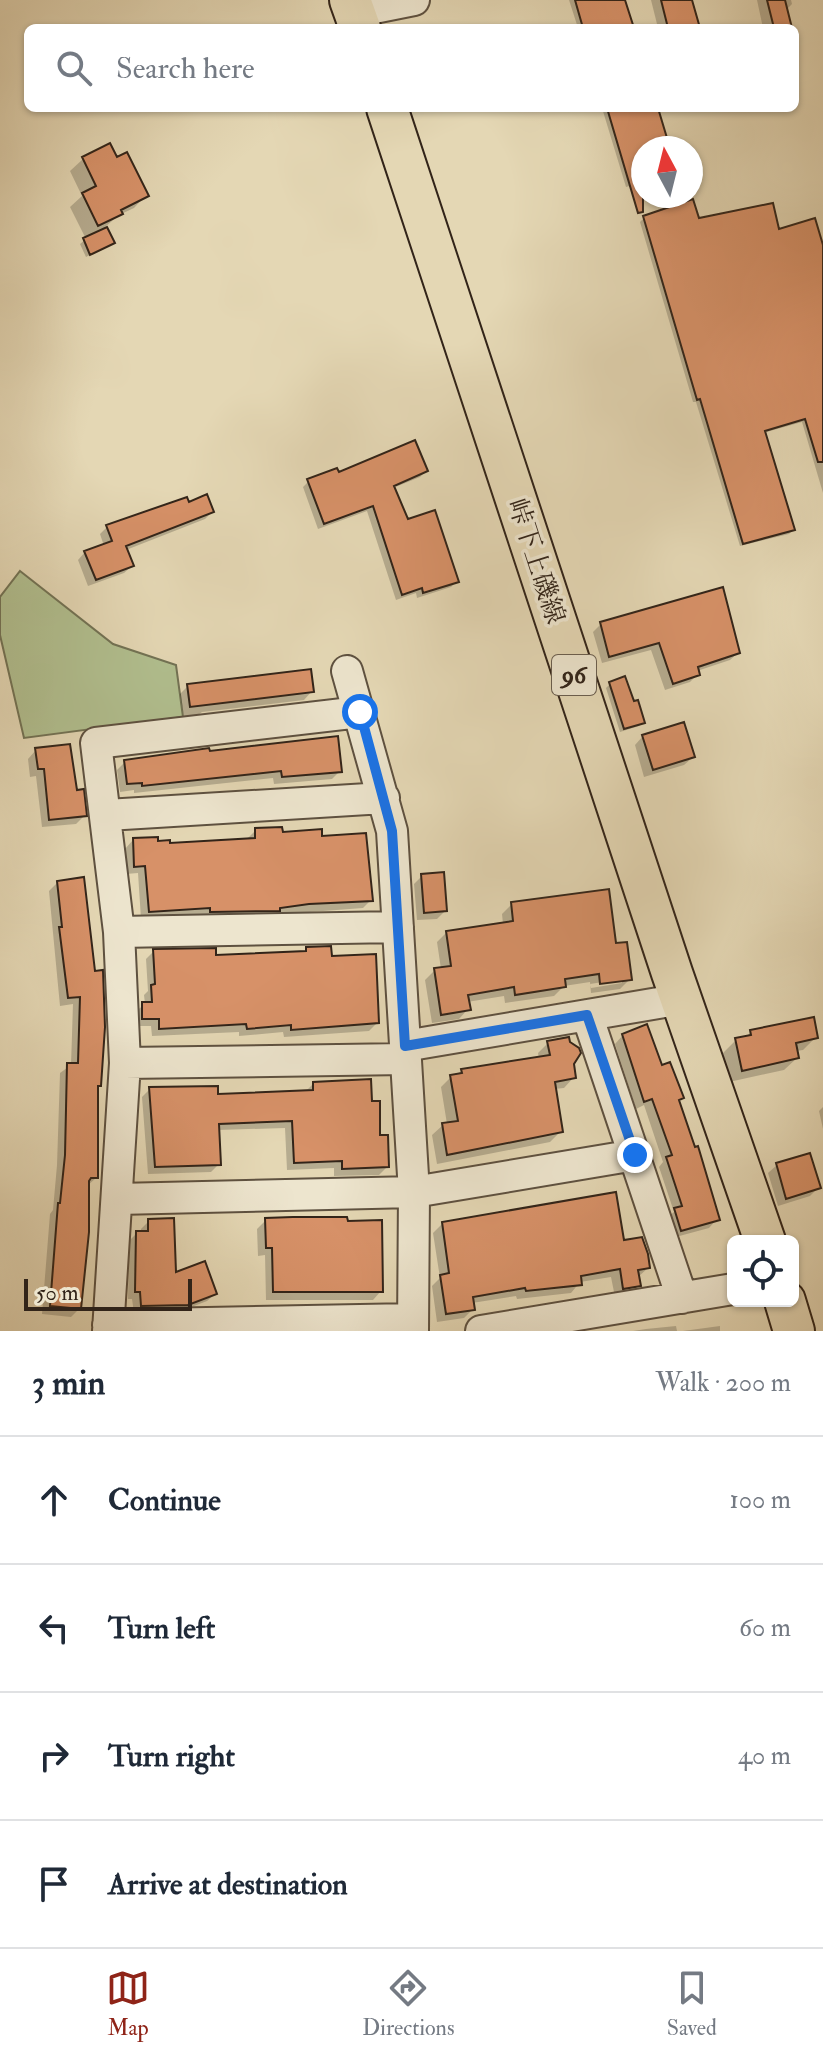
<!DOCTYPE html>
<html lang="en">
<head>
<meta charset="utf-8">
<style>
  body { margin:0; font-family:"IM FELL Double Pica","Noto Serif JP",serif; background:#f6f6f7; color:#1f2937 }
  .controls { position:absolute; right:24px; bottom:24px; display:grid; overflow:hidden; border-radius:12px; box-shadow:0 2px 6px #0004 }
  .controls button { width:72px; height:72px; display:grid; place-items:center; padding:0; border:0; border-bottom:2px solid #e0e1e3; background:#fff; color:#1f2937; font:40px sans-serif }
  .compass { position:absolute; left:631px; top:136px; width:72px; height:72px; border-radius:50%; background:#fff; box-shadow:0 2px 6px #0004; rotate:353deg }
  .scale { position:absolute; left:24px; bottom:20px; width:168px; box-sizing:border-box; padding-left:8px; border:4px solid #322419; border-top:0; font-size:22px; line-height:28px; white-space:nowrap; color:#322419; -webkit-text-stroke:6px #ede5ce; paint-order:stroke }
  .stop { position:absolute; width:24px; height:24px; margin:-18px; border:6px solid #1a73e8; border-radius:50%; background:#fff }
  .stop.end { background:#1a73e8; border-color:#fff; box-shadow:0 2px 8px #0008 }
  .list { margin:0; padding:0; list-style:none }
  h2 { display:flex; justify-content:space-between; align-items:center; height:104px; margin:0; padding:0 32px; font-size:34px }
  h2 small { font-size:26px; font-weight:400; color:#747a83 }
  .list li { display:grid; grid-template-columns:52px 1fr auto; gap:24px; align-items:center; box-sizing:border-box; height:128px; padding:0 32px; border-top:2px solid #e0e1e3 }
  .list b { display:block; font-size:30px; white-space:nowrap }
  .list em { font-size:26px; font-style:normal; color:#747a83 }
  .icon { flex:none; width:44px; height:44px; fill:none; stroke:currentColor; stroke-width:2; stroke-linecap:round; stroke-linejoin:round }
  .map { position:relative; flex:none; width:823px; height:1331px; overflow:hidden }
  .search { position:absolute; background:#fff; box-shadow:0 2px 6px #0004; left:24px; right:24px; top:24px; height:88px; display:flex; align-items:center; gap:20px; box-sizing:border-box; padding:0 28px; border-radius:12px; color:#747a83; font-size:30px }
  .sheet { height:616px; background:#fff }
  nav { display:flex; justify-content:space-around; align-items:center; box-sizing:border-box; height:112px; border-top:2px solid #e0e1e3; background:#fff; font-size:22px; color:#747a83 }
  nav a { display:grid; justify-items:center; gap:4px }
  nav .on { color:#8f2418 }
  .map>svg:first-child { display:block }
  .green { fill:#b1bf8f; stroke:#727254; stroke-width:2 }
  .shadow { fill:#0003; fill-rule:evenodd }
  .building { fill:#d79168; stroke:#322419; stroke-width:2 }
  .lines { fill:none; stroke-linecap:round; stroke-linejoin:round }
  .minor-casing { stroke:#5e5140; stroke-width:34 }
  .major-casing { stroke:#322419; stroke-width:44 }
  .minor { stroke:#ede5ce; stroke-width:30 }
  .major { stroke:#e4d7b4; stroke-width:40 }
  .route { stroke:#1a73e8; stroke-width:10 }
  .labels { text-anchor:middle; stroke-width:7; stroke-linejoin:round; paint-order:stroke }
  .shield { fill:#ede5ce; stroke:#6a5e4f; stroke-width:2 }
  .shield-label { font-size:24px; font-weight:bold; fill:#322419 }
  .street-label { font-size:26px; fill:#322419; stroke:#ede5ce }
</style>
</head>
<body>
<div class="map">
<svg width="823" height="1331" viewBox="0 0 823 1331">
  <rect width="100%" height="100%" fill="#e4d7b4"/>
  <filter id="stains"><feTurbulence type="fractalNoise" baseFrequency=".0025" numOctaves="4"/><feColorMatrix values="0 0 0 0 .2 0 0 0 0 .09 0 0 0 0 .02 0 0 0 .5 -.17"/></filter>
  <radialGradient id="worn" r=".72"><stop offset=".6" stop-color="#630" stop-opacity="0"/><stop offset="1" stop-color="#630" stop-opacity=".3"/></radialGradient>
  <!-- green -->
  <path class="green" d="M20,571l93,73 63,21 7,52 -159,21 -24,-103v-38z"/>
  <!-- shadow -->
  <path class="shadow" d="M569,0h42l21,28h-54z
    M651,0h39l8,28h-40z
    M757,0h34l1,4 -6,6 4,18h-27z
    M602,108h54l12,40h-25v34l-17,5z
    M83,159h33l30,36 -12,13 -15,7 -14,12 8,16 -27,14 -6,-13 6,-5 -16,-32 12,-11 -12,-25z
    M644,218l53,2 80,11 46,21v241l-21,-71 -39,11 30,97 -4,4 -49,12 -44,-144h-3l-53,-180z
    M426,471l-6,6 -27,11 14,33 50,60 -6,6 -34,11 -1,-5 -20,7 -29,-89 -49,18 -15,-42 6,-6 29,-7z
    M188,504l24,8 -7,7 -79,31 6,16 -8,7 -36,13 -10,-26 7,-8 19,-6 -4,-12 7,-7z
    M601,624l137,29 -8,7 -33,11 1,3 -8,8 -25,8 -14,-40 -49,13 -9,-31z
    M610,684l23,20 10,18 -4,4 -19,6 -14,-44z
    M188,686l124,5 -8,9 -102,12 -4,3 -14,2 -4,-23z
    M643,736l50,21 -9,8 -40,12 -9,-32z
    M36,750l39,42 10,23 -9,9 -34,3 -6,-51 -6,1 -2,-18z
    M208,753l132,18 -8,8 -58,5 -1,-6 -139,15v-3l-14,2 -3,-22 8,-8z
    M256,830l64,9 51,61 -8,8 -160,12 -1,-5 -61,4 -3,-46 -12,1 -1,-25 8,-9 35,5 80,-7z
    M422,876l23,35 -8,8 -20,1 -3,-36z
    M58,882l41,203 -3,4v89l-9,8 -7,122 -9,9 -29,-3 8,-100 3,-4 4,-45 3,-92 11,-8 2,-61 -13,2 -11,-115z
    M512,904l102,42 16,33 -10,10 -29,4 -1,-11 -26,4 -10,10 -49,7 -1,-7 -37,6 1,7 -9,10 -27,4 -7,-43 10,-10 6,-1 -4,-27 10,-10 56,-8 -1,-10zM622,979v4l-31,5 -1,-4z
    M307,949l23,10 47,64 -8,8 -85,6 -1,-5 -44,4v-4l-87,4 -1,-10h-16v-14l10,-8 -1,-9 4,-4 -2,-32 8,-8 60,6 88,-3z
    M751,1032l65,5 -13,13 -7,1 1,7 -13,12 -55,12 -6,-29 13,-13 9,-2z
    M623,1035l38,33 20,30 -4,4 40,117 -8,9 -37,10 -5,-20 7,-6 -15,-45 4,-5 -19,-57 -8,4 -21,-65z
    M548,1043l24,20 2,14 -10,11 -10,1 7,42 -11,11 -113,22 -5,-29 11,-10 4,-1 -6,-37 10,-10 11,-6 77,-12 -1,-6z
    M313,1084l57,19 17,64 -8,8 -45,1v-8l-47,2 -2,-42 -67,2 1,34 -8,8 -63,2 -6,-77 8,-8 66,8 89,-5z
    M823,1107v22l-4,-18z
    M777,1165l41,23 -8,8 -32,10 -10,-33z
    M266,1220l115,71 -8,9h-107l-1,-45 -7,1 -1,-27z
    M149,1221l25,54 41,19 -8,7 -29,11 -44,1 -2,-14h-4l1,-58 8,-8h4v-4z
    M442,1224l180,18 26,26 -10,9 1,8 -9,9 -15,3 -4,-20 -31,5 -9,11 -54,6 -1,-3 -44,7 1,6 -9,9 -27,4 -5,-36 8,-8 -7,-45z
    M676,1326l1,5h-44l13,-2z
    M720,1326v5h-37z"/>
  <!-- building -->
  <path class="building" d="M575,0h50l9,28h-51z
    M661,0h31l8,28h-32z
    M767,0h18l7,28h-18z
    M607,108h51l12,40h-27v64l-5,1z
    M110,143l7,14 10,-5 22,44 -28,14 2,4 -25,12 -16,-33 14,-7 -14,-29z
    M693,199l6,19 74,-15 6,26 36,-11 8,27v217h-5l-13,-43 -40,12 30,99 -52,14 -43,-145 -3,1 -54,-184z
    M107,227l8,16 -25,12 -7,-17z
    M415,440l13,31 -34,15 14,33 27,-9 24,72 -36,11 -1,-5 -20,7 -29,-89 -49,18 -17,-45 30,-11 2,4z
    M207,494l7,18 -88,34 8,20 -38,14 -12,-29 28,-10 -6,-16 81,-28 2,5z
    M723,587l17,66 -42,14 2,8 -27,9 -14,-41 -50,14 -9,-35z
    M311,669l3,23 -124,15 -3,-23z
    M625,676l9,25 4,-1 7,23 -21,6 -15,-47z
    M684,722l11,35 -42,13 -11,-35z
    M338,736l4,36 -60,5 -1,-6 -139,15v-3l-15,1 -3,-24 85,-12 1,3z
    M70,744l7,46 7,-1 3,27 -38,4 -5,-51h-6l-3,-21z
    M282,827l1,5 39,-3v7l44,-3 7,68 -64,3 -29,4v3l-70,1v-4l-61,4 -4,-46 -11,1 -1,-29 25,-1v4l12,-1v3l85,-5v-10z
    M444,872l3,39 -23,2 -3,-39z
    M84,877l11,94 8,-1 2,57 -4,59h-3v92h-7l-2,3v51l-8,77 -31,-3 8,-103h2l5,-48 2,-92h11l2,-66 -12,1 -9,-71h3l-5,-46z
    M609,889l7,54 11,-1 5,38 -32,4 -1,-10 -34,5 1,8 -51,8 -1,-8 -46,8 3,15 -30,5 -7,-47 17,-2 -5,-35 67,-10 -2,-19z
    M331,946l1,10 44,-2 3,69 -88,7v-5l-44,4 -1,-5 -87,5v-10h-17v-17h10l-1,-17 4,-1 -2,-35 63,-1v7l90,-4v-4z
    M814,1017l4,21 -22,5 3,15 -57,13 -7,-33 16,-3 -1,-5z
    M647,1024l15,41 8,-3 14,36 -5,2 16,47 3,-1 22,74 -39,11 -7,-23 8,-2 -16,-49 6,-2 -20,-56 -8,3 -22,-68z
    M569,1037l1,5 9,6 2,5 -7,11 2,14 -21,4 8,50 -116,23 -5,-32 16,-2 -8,-46 12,-2 -1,-4 89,-14 -3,-14z
    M371,1079l1,22h8v34h8l1,32 -47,2v-8l-48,2 -2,-42 -73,3 2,41 -66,2 -6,-80 69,-1v8l95,-4v-8z
    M810,1153l11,35 -35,11 -10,-36z
    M616,1192l8,48 18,-3 6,17 2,14 -12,2 3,16 -18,3 -3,-20 -39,7 1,9 -56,6 -1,-3 -52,9 2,13 -29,4 -6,-39 9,-2 -7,-51z
    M293,1217h54l1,4 34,-1 1,72h-110l-1,-44h-6l-1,-30z
    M174,1218l2,54 29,-11 12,33 -29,11 -47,1 -1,-14h-5l1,-61h12v-12z"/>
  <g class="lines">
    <defs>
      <path id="minor" d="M354,12l60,-12
        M347,671l45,160 22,361 -1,139
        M107,815l277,-17
        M119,932l279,-5
        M587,1015l95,283
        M405,1046l277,-47
        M125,1063l280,-4
        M118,1199l296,-7 221,-37
        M108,1325l305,-6
        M108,1331l17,-268 -6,-131 -23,-189 264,-31
        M481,1331l252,-42"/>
      <path id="major" d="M350,0l10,28
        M387,108l285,865 93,268
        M785,1301l9,30"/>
    </defs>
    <!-- minor casing -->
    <use href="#minor" class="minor-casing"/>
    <!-- major casing -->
    <use href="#major" class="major-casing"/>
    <!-- minor -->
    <use href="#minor" class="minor"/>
    <!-- major -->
    <use href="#major" class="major"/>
  </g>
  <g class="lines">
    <!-- route -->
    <path class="route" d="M360,712l32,119 13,215 182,-31 48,140"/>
  </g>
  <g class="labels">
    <!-- shield labels -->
    <rect class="shield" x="552" y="655" width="44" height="40" rx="6"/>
    <g class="shield-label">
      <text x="574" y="683">96</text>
    </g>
    <!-- street labels -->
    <g class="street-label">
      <text transform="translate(537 561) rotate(72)" y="9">峠下上磯線</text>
    </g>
  </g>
  <rect width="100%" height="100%" filter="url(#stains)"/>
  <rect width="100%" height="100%" fill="url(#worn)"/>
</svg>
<div class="controls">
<button><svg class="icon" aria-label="locate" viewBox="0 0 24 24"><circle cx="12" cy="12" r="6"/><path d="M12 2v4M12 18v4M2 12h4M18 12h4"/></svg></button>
</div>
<svg class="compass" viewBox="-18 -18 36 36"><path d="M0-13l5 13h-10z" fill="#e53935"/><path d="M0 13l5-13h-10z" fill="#747a83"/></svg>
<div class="scale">50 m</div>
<div class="stop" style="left:360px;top:712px"></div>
<div class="stop end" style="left:635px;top:1155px"></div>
<div class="search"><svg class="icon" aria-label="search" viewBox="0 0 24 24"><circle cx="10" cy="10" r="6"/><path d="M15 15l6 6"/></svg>Search here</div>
</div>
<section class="sheet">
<h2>3 min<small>Walk · 200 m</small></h2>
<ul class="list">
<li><svg class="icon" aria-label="ahead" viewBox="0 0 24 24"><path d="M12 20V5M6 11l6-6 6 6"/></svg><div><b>Continue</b></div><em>100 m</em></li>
<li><svg class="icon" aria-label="left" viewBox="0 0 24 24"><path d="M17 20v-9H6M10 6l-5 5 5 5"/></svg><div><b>Turn left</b></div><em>60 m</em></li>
<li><svg class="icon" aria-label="right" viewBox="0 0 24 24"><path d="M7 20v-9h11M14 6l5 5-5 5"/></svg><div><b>Turn right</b></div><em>40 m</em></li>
<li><svg class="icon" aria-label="arrive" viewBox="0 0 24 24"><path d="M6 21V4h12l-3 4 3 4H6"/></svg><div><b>Arrive at destination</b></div></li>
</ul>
</section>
<nav>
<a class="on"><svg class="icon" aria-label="map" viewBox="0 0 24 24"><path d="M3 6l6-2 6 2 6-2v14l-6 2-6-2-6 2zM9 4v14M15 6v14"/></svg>Map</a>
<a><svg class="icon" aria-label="directions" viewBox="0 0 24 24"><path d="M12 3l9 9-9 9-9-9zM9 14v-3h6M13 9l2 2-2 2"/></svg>Directions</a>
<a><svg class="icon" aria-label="saved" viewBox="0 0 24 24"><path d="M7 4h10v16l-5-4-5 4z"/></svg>Saved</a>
</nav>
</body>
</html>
